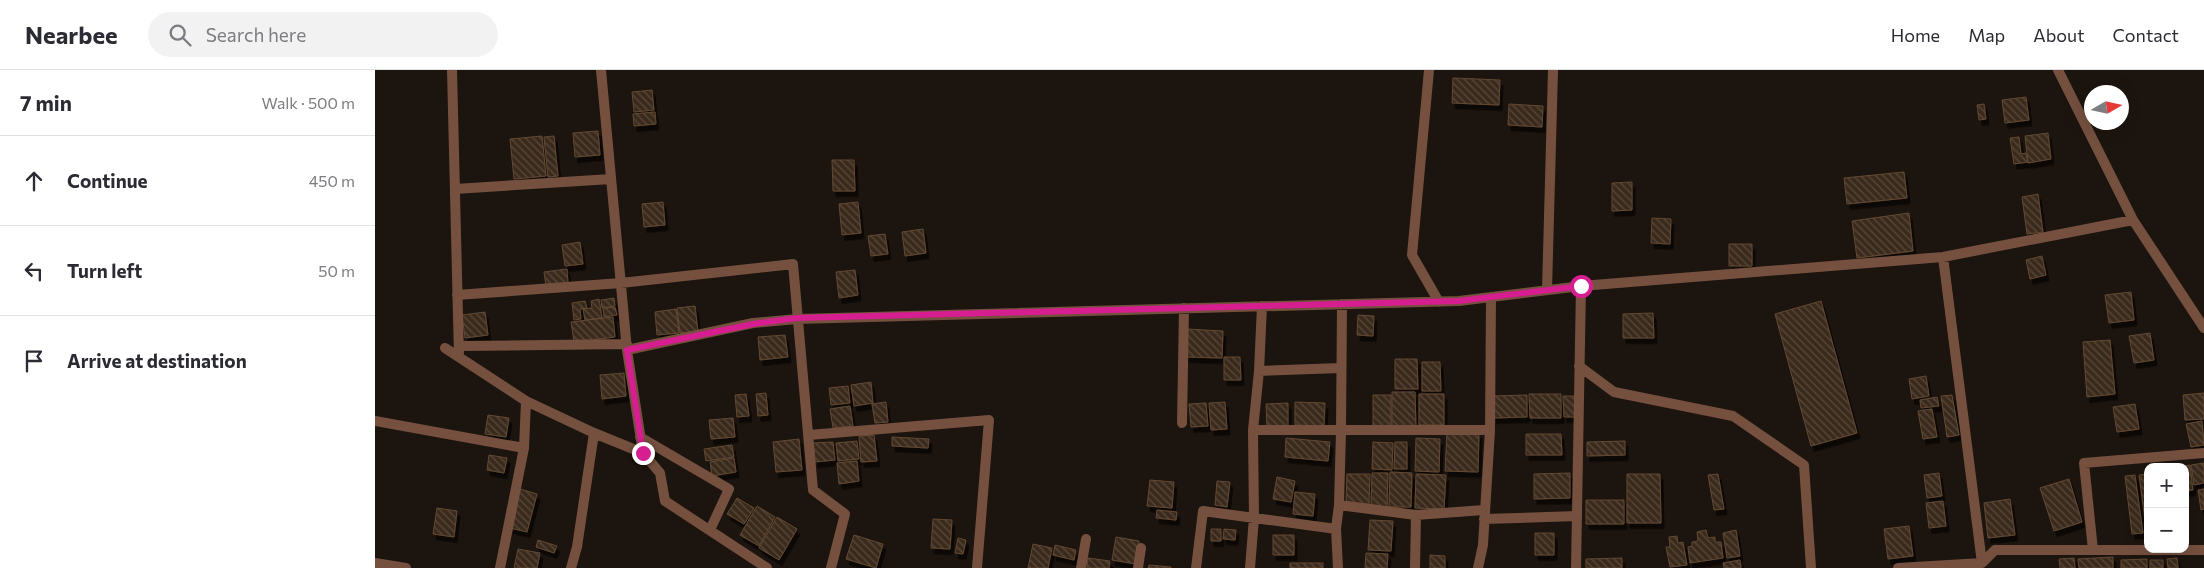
<!DOCTYPE html>
<html lang="en">
<head>
<meta charset="utf-8">
<style>
  body { margin:0; font-family:Commissioner,sans-serif; background:#f2f2f3; color:#2b2b33 }
  .controls { position:absolute; right:15px; bottom:15px; display:grid; overflow:hidden; border-radius:10px; box-shadow:0 5px 20px #0002 }
  .controls button { width:45px; height:45px; display:grid; place-items:center; padding:0; border:0; border-bottom:1px solid #e1e1e2; background:#fff; color:#2b2b33; font:25px sans-serif }
  .compass { position:absolute; left:1709px; top:15px; width:45px; height:45px; border-radius:50%; background:#fff; box-shadow:0 5px 20px #0002; rotate:81deg }
  .stop { position:absolute; width:15px; height:15px; margin:-11px; border:4px solid #d61e91; border-radius:50%; background:#fff }
  .stop.end { background:#d61e91; border-color:#fff; box-shadow:0 1px 5px #0008 }
  .list { margin:0; padding:0; list-style:none }
  h2 { display:flex; justify-content:space-between; align-items:center; height:65px; margin:0; padding:0 20px; font-size:21px }
  h2 small { font-size:16px; font-weight:400; color:#7c7c81 }
  .list li { display:grid; grid-template-columns:32px 1fr auto; gap:15px; align-items:center; box-sizing:border-box; height:90px; padding:0 20px; border-top:1px solid #e1e1e2 }
  .list b { display:block; font-size:19px; white-space:nowrap }
  .list em { font-size:16px; font-style:normal; color:#7c7c81 }
  .icon { flex:none; width:28px; height:28px; fill:none; stroke:currentColor; stroke-width:2; stroke-linecap:round; stroke-linejoin:round }
  .map { position:relative; flex:none; width:1829px; height:498px; overflow:hidden }
  header { display:flex; align-items:center; gap:30px; box-sizing:border-box; height:70px; padding:0 25px; background:#fff; border-bottom:1px solid #e1e1e2 }
  header strong { font-size:24px }
  nav { display:flex; gap:28px; margin-inline-start:auto; font-size:18px }
  .search { width:350px; height:45px; background:#f2f2f3; display:flex; align-items:center; gap:12px; box-sizing:border-box; padding:0 18px; border-radius:28px; color:#7c7c81; font-size:19px }
  main { display:flex }
  aside { flex:1; background:#fff }
  .map>svg:first-child { display:block }
  .building { fill:url(#building-back-hatch); stroke:#634932; filter:url(#shadow) }
  .lines { fill:none; stroke-linecap:round; stroke-linejoin:round }
  .minor { stroke:#75503f; stroke-width:10 }
  .route { stroke:#d61e91; stroke-width:6 }
</style>
</head>
<body>
<header>
<strong>Nearbee</strong>
<div class="search"><svg class="icon" aria-label="search" viewBox="0 0 24 24"><circle cx="10" cy="10" r="6"/><path d="M15 15l6 6"/></svg>Search here</div>
<nav><a>Home</a><a>Map</a><a>About</a><a>Contact</a></nav>
</header>
<main>
<aside>
<h2>7 min<small>Walk · 500 m</small></h2>
<ul class="list">
<li><svg class="icon" aria-label="ahead" viewBox="0 0 24 24"><path d="M12 20V5M6 11l6-6 6 6"/></svg><div><b>Continue</b></div><em>450 m</em></li>
<li><svg class="icon" aria-label="left" viewBox="0 0 24 24"><path d="M17 20v-9H6M10 6l-5 5 5 5"/></svg><div><b>Turn left</b></div><em>50 m</em></li>
<li><svg class="icon" aria-label="arrive" viewBox="0 0 24 24"><path d="M6 21V4h12l-3 4 3 4H6"/></svg><div><b>Arrive at destination</b></div></li>
</ul>
</aside>
<div class="map">
<svg width="1829" height="498" viewBox="0 0 1829 498">
  <defs>
    <pattern id="building-back-hatch" width="6" height="6" patternUnits="userSpaceOnUse" patternTransform="scale(1.25)"><rect width="6" height="6" fill="#3a2b1d"/><path d="M-1 5l2 2M0 0l6 6M5-1l2 2" fill="none" stroke="#57493d"/></pattern>
    <filter id="shadow"><feDropShadow dx="3" dy="5.5" stdDeviation="0" flood-color="#0009"/></filter>
  </defs>
  <rect width="100%" height="100%" fill="#1c140e"/>
  <!-- building -->
  <path class="building" d="M1078,8l47,2 -1,25 -47,-2z
    M277,20l2,20 -20,2 -2,-20z
    M1651,27l3,23 -24,3 -3,-23z
    M1134,34l34,2 -1,21 -34,-2z
    M1609,34l2,15 -7,1 -2,-15z
    M280,42l1,12 -22,2 -1,-12z
    M223,61l2,24 -25,2 -2,-24z
    M1673,63l3,26 -23,4 -3,-27z
    M167,66l4,40 -32,3 -4,-40z
    M179,66l4,40 -10,1 -4,-40z
    M1644,67l2,17 5,-1 2,9 -14,2 -4,-26z
    M457,90h22l1,31h-22z
    M1529,102l3,26 -60,6 -3,-26z
    M1257,112v28l-20,1v-28z
    M1663,124l5,38 -16,2 -5,-37z
    M288,132l2,23 -21,2 -2,-23z
    M483,132l3,31 -19,2 -3,-31z
    M1534,143l4,38 -56,7 -5,-37z
    M1277,148l19,1 -1,25 -19,-1z
    M548,159l3,24 -21,3 -3,-24z
    M510,164l3,20 -17,2 -3,-20z
    M205,172l3,22 -18,2 -3,-21z
    M1354,174h23v22h-23z
    M1667,186l4,19 -16,4 -4,-19z
    M192,199l1,14 -22,3 -2,-14z
    M480,200l3,25 -19,3 -3,-26z
    M1756,222l3,28 -25,3 -4,-28z
    M239,228l1,8 -13,2 -1,-8z
    M224,229l3,19 -17,2 -2,-11 9,-1 -1,-7z
    M210,231l2,7 -7,1 1,10 -7,1 -2,-17z
    M1446,231l36,132 -46,13 -36,-132z
    M320,236l3,26 -18,1 -3,-25z
    M240,237l2,8 -13,2 -1,-9z
    M301,239l3,24 -22,2 -2,-23z
    M110,242l3,23 -23,3 -3,-23z
    M1278,243l1,25h-31v-24z
    M983,245l16,1 -1,20 -16,-1z
    M238,247l2,20 -41,5 -3,-20z
    M812,259l36,2 -1,27 -36,-1z
    M1775,263l4,27 -20,3 -5,-27z
    M410,265l3,22 -28,3 -2,-23z
    M1735,270l5,54 -28,3 -4,-55z
    M849,287h16l1,23h-17z
    M1020,289h22l1,30h-23z
    M1047,292h18l1,29h-19z
    M249,303l2,23 -24,3 -2,-24z
    M1551,306l3,20 -17,3 -3,-20z
    M496,312l2,21 -19,3 -3,-21z
    M473,316l2,17 -19,2 -2,-17z
    M1017,322h23l1,35h-24z
    M391,323l2,22 -10,1 -2,-22z
    M1829,323v26l-19,1 -2,-25z
    M371,324l3,22 -12,1 -2,-22z
    M1044,324h25v31h-25z
    M1154,324h32v24h-31z
    M998,325h18v31h-18z
    M1152,325v22l-34,1v-22z
    M1577,325l7,40 -12,2 -6,-41z
    M1188,326h13v21h-12z
    M1562,327l2,9 -18,2 -1,-8z
    M511,332l2,20 -13,1 -3,-19z
    M850,332l2,27 -16,1 -2,-27z
    M920,332l30,1 -1,23 -29,-1z
    M831,333l2,23 -17,1 -2,-23z
    M913,333v23l-21,1 -1,-23z
    M1760,334l4,25 -22,3 -4,-25z
    M475,336l3,20 -20,2 -3,-19z
    M1557,339l5,28 -14,2 -5,-28z
    M113,345l21,3 -3,19 -21,-3z
    M358,348l2,19 -24,2 -2,-19z
    M1827,351l2,24 -13,2 -5,-23z
    M1072,362l32,1 -1,39 -33,-1z
    M1151,364h35l1,21h-36z
    M499,365l3,26 -16,1 -2,-26z
    M517,367l37,2 -1,9 -36,-2z
    M911,368l44,4 -2,19 -43,-4z
    M1041,368l24,1 -1,33 -24,-1z
    M424,369l3,31 -26,2 -3,-30z
    M482,371l2,18 -21,2 -2,-18z
    M1250,371v14l-38,1v-14z
    M458,372l2,18 -20,2 -2,-19z
    M998,372l20,1 -1,27 -20,-1z
    M1020,372h12v27h-13z
    M357,375l2,12 -28,4 -2,-12z
    M114,385l18,3 -3,15 -17,-3z
    M359,388l2,14 -24,4 -2,-14z
    M482,391l2,20 -20,3 -2,-21z
    M1829,393v20l-10,2 -3,-20z
    M1815,395l3,25 -8,1v-24h-11z
    M1015,402l22,1 -1,34h-22z
    M997,403h16l-1,34 -16,-1z
    M1195,403v25l-36,1v-25z
    M1564,403l3,23 -15,2 -3,-23z
    M972,404h23l-1,30 -23,-1z
    M1041,404l30,1 -2,34 -29,-1z
    M1252,404h33l1,49h-34z
    M1343,404l6,35 -10,1 -6,-35z
    M1773,404v61h-1l-8,-60z
    M1760,405l8,58 -11,1 -7,-58z
    M902,407l18,4 -4,21 -18,-3z
    M1694,409l13,43 -28,9 -14,-43z
    M775,410l24,2 -2,26 -25,-2z
    M842,411l13,1 -3,25 -12,-2z
    M145,419l17,5 -10,38 -17,-4z
    M1829,419v20l-3,1 -3,-20z
    M920,422l20,2 -2,22 -20,-2z
    M362,428l17,10 -10,16 -17,-10z
    M1635,429l5,36 -27,3 -4,-35z
    M1211,430h38v24h-38z
    M1568,431l3,25 -17,2 -3,-25z
    M382,436l18,11 -16,29 -19,-11z
    M62,438l20,3 -3,26 -21,-3z
    M782,440l20,2 -1,8 -20,-2z
    M402,447l20,12 -18,31 -20,-12z
    M558,449l19,1 -2,29 -19,-1z
    M995,450l23,1 -2,30 -23,-1z
    M1534,456l4,30 -25,3 -4,-30z
    M836,459h10v12h-10z
    M849,459l12,1 -1,10 -12,-1z
    M1331,460l2,8 7,-1v5h6l2,16 -33,5 -2,-16 4,-1v-4l6,-1 -1,-9z
    M1361,460l4,26 -13,2 -4,-25z
    M1160,463h19v22h-19z
    M479,465l29,9 -7,24 -30,-9z
    M898,465h21v20h-21z
    M1302,466l1,7 5,-1 4,23 -17,2 -4,-20h4l-1,-10z
    M741,467l23,4 -3,23 -24,-4z
    M583,468l8,2 -3,14 -8,-1z
    M163,470l19,6 -3,7 -18,-6z
    M658,474l19,4 -4,20h-20z
    M680,475l21,5 -2,10 -21,-5z
    M143,479l22,4 -3,15h-23z
    M991,483l22,1 -1,14h-22z
    M1055,485l15,1v12h-15z
    M1738,487v11h-34l-1,-9z
    M713,488l22,3 -1,7h-22z
    M1247,488v10h-36v-9z
    M1699,488l1,10h-15l-1,-9z
    M1802,488l1,10h-10l-1,-9z
    M1772,489v9h-26v-8z
    M1365,490l1,8h-17l-1,-5z
    M1775,490h13v8h-13z
    M915,493h33v5h-33z
    M774,495l22,2v1h-23z"/>
  <g class="lines">
    <!-- minor -->
    <path class="minor" d="M77,0l7,287
      M226,0l26,280 16,103 17,20 5,28 102,67
      M1054,0l-17,185 27,47
      M1683,0l75,150
      M80,119l156,-10
      M1568,187l39,306
      M1172,220l6,-220
      M82,225l164,-12 172,-19 20,226 32,24 -14,54
      M85,276l167,-2
      M70,278l81,53 68,32 49,20
      M252,280l126,-27 44,-4 662,-18 122,-15 362,-29 190,-37 71,108
      M1204,296l35,26 119,24 71,49 7,103
      M884,301l82,-3
      M0,351l149,27
      M807,353l2,-115
      M878,360h237
      M434,365l180,-15 -12,148
      M265,367l89,52 -19,41
      M964,435l77,10 68,-5
      M1109,449l93,-3
      M1718,480l-9,-87 120,-10
      M0,493l31,5
      M125,498l24,-120 2,-47
      M196,498l6,-21 17,-114
      M706,498l5,-29
      M763,498l3,-20
      M821,498l7,-57 133,18
      M875,498l4,-50 -1,-88 6,-59 3,-65
      M963,498l-2,-39 3,-24 2,-74 1,-127
      M1040,498l1,-53
      M1103,498l5,-23 7,-115 1,-133
      M1201,498l5,-282
      M1523,498l84,-5 13,-13h209"/>
  </g>
  <g class="lines">
    <!-- route -->
    <path class="route" d="M268,383l-16,-103 126,-26 44,-6 662,-17 122,-15"/>
  </g>
</svg>
<div class="controls">
<button>+</button>
<button>−</button>
</div>
<svg class="compass" viewBox="-18 -18 36 36"><path d="M0-13l5 13h-10z" fill="#e53935"/><path d="M0 13l5-13h-10z" fill="#7c7c81"/></svg>
<div class="stop" style="left:1206px;top:216px"></div>
<div class="stop end" style="left:268px;top:383px"></div>
</div>
</main>
</body>
</html>
